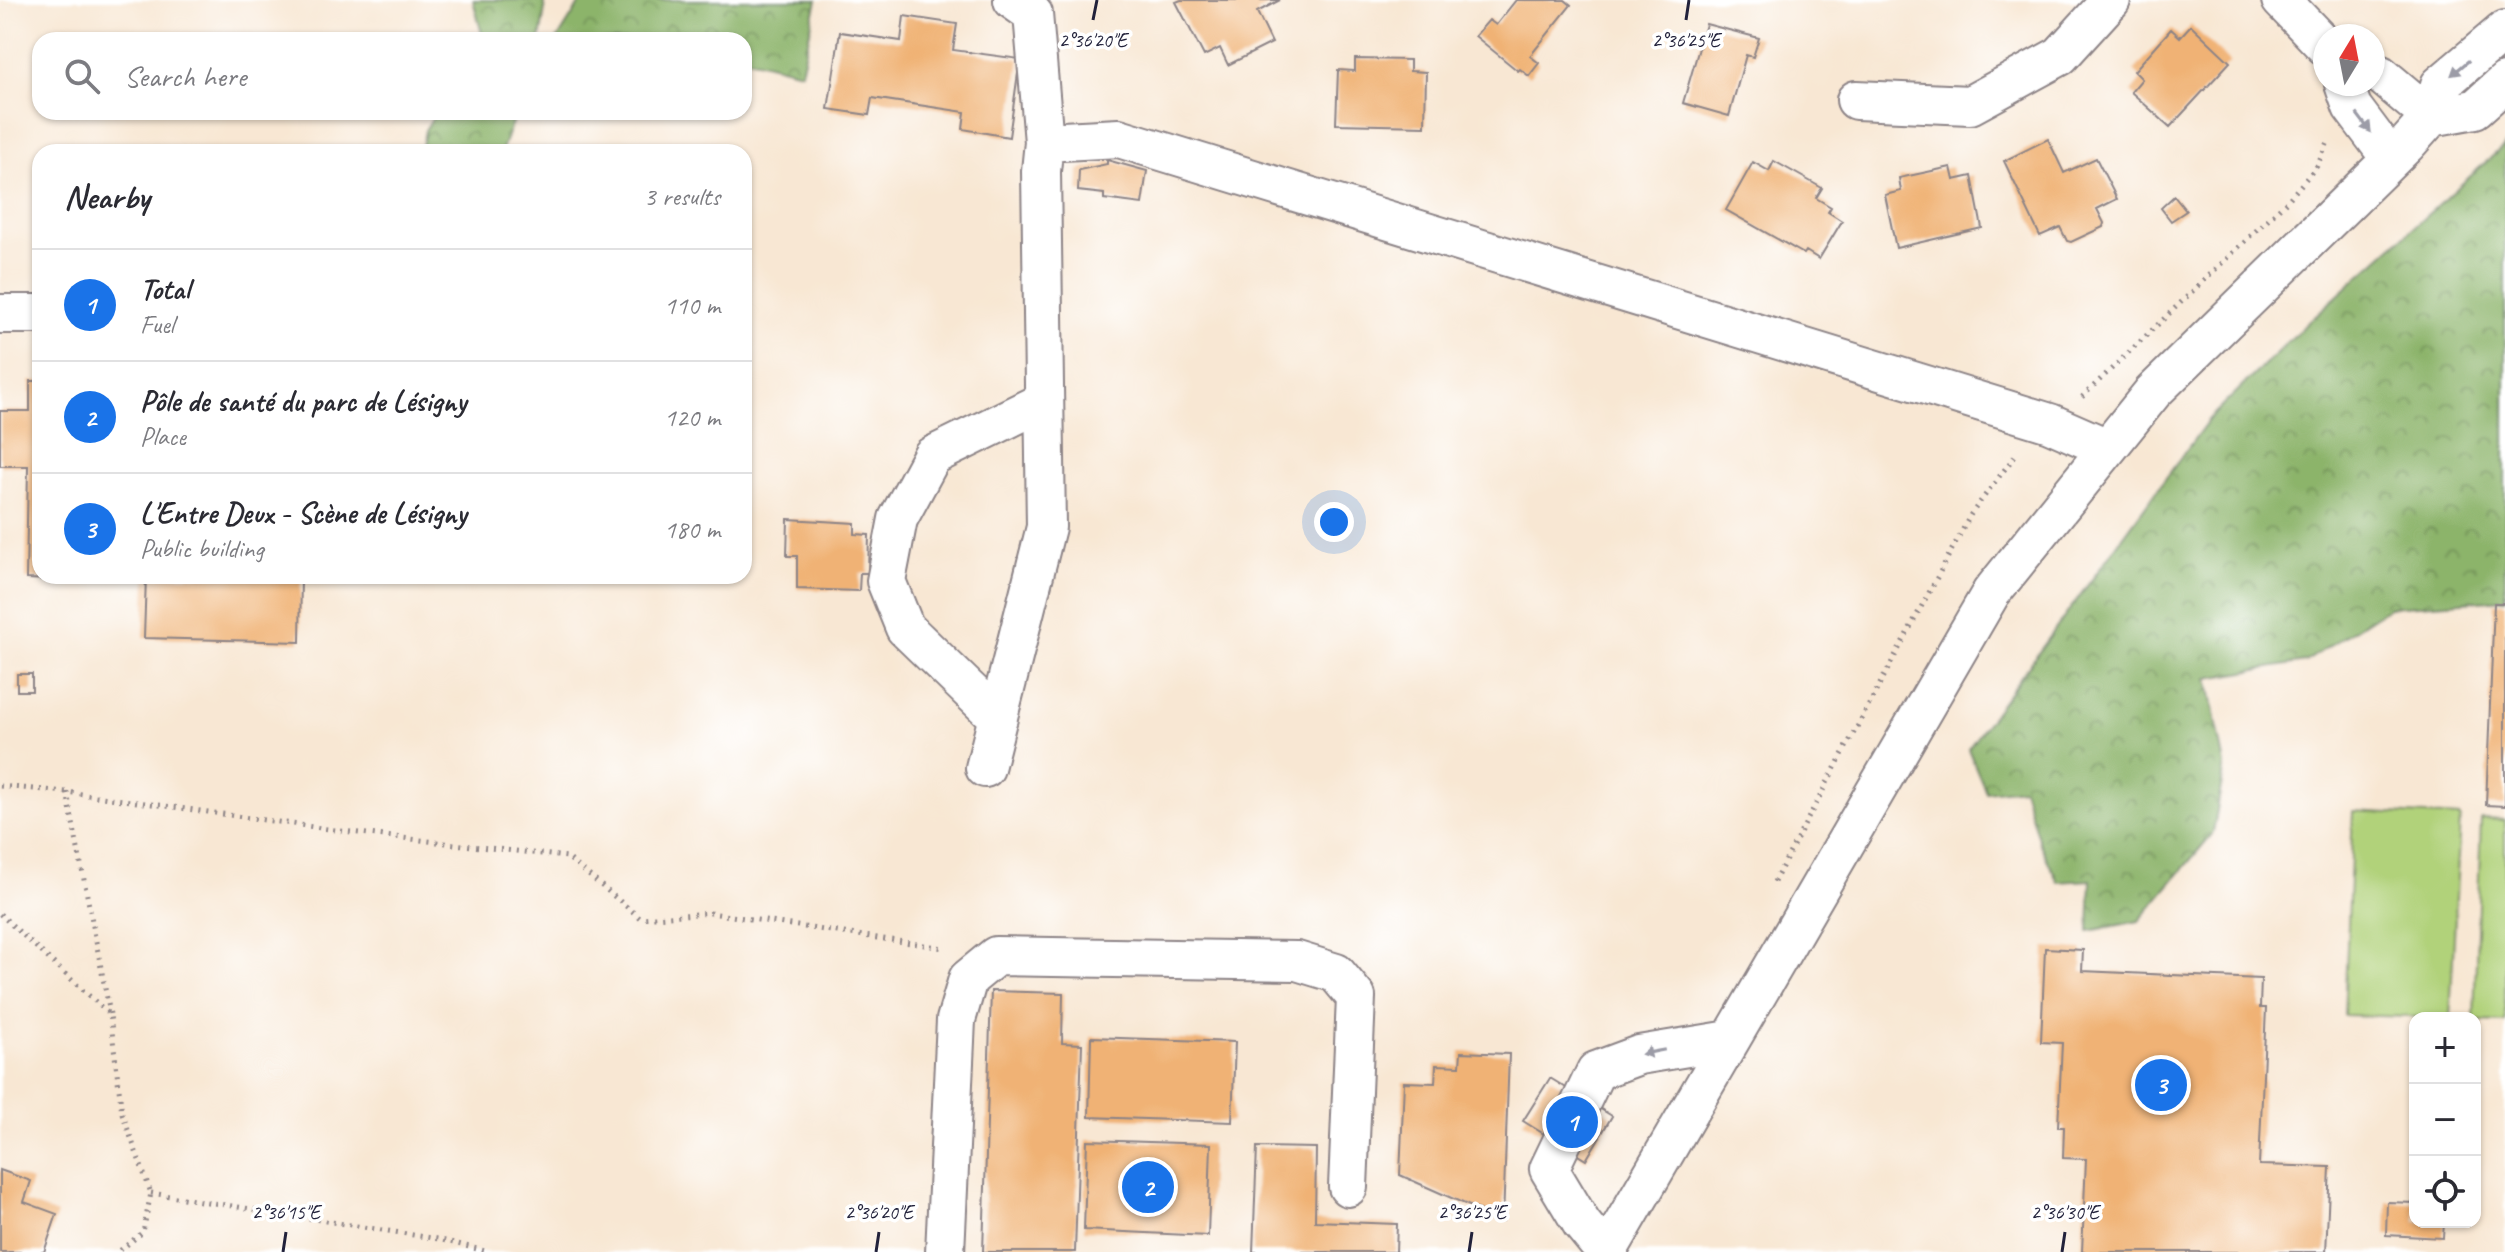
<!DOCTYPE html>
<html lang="en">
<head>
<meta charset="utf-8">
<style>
  body { margin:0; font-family:Caveat,sans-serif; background:#f7f7f7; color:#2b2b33 }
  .controls { position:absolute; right:24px; bottom:24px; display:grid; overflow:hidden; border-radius:16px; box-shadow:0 2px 6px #0004 }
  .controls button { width:72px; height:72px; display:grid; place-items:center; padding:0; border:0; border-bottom:2px solid #e1e1e2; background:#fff; color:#2b2b33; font:40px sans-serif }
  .compass { position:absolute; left:2313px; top:24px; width:72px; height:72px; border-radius:50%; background:#fff; box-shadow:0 2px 6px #0004; rotate:10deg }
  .you { position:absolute; left:1334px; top:522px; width:28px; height:28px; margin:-20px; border:6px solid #fff; border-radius:50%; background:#1a73e8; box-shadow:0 0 0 12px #1a73e833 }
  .badge { display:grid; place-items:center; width:52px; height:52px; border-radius:50%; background:#1a73e8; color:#fff; font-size:26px; font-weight:700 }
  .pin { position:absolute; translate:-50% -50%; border:4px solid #fff; box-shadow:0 2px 8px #0006 }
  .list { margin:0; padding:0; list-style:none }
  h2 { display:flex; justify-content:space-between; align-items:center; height:104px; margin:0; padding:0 32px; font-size:34px }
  h2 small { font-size:26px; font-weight:400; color:#7c7c81 }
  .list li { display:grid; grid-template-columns:52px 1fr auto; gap:24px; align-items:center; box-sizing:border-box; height:112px; padding:0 32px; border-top:2px solid #e1e1e2 }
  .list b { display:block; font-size:30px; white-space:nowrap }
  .list p { margin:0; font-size:26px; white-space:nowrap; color:#7c7c81 }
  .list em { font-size:26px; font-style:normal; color:#7c7c81 }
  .icon { flex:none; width:44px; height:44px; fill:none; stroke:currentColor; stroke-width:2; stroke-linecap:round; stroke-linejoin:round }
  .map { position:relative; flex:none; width:2505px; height:1252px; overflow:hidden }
  .search { position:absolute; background:#fff; box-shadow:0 2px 6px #0004; left:32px; top:32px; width:720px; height:88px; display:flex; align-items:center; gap:20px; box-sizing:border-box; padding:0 28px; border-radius:24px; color:#7c7c81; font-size:30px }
  .panel { position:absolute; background:#fff; box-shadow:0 2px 6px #0004; left:32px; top:144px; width:720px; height:440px; border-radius:24px }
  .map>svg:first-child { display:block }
  .forest { fill:url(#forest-crowns); stroke:#576b52; stroke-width:2 }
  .garden { fill:#b1d27a; stroke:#6a7a5a; stroke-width:2 }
  .building { fill:#f0b274 }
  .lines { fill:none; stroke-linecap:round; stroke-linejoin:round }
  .minor-casing { stroke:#8d8487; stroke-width:42 }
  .path { stroke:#8d8487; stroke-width:5; stroke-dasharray:2 6; stroke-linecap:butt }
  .minor { stroke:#fff; stroke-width:38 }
  .oneway { fill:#9c9ca7 }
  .ticks { fill:none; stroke:#22223b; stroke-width:3 }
  .ticks-label { font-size:20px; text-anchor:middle; fill:#22223b; stroke:#fff; stroke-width:7; stroke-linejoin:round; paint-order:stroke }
</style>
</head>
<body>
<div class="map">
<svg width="2505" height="1252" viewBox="0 0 2505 1252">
  <defs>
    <pattern id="forest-crowns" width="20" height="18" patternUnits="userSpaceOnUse" patternTransform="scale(2)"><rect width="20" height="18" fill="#8cb46a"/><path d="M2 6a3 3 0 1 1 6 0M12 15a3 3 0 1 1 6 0" fill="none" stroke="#729258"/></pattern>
  </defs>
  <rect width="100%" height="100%" fill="#fff"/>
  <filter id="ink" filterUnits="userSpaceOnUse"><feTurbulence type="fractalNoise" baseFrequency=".0125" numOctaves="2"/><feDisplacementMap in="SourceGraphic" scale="16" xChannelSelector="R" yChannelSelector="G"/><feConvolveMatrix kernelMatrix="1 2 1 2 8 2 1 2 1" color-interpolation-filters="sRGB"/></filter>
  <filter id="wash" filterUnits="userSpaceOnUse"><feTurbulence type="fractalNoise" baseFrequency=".006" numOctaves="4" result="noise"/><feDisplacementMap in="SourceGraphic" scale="32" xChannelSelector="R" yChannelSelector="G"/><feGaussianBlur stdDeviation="1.8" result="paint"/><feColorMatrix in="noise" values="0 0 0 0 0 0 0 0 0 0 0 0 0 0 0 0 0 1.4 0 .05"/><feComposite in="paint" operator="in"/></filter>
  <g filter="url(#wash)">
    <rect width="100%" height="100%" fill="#f8e7d3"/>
    <!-- forest -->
    <path class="forest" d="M473,0h71l1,9 -5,31h-61l3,-6z
      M582,0h235l-16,72 -57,-14v-18h-187z
      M436,112h80l-15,40h-41l1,-4 -8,4h-32l4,-22z
      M2505,145v454l-116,8 -84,55 -97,16 17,87 -12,68 -74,88 -50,10 2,-51 -33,2 -19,-40 -16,-54 -37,4 -18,-43 241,-330 98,-96z"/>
    <!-- garden -->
    <path class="garden" d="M2353,811l107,6 -10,201 -106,-3z
      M2481,819l24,1v202l-30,-1 -1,-3z"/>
    <g id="blocks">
      <!-- building -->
      <path class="building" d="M1181,0h99l-23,12 15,31 -44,22 -8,-17 -16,8 -28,-54z
        M1516,0h49l6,5 -41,51 9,7 -10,13 -9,-7 -2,2 -43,-35 14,-16 7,5z
        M904,16l53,8 -4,26 67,9 -11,78 -46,-8 2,-17 -93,-14 -3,17 -41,-6 12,-77 61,9z
        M1706,24l53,14 -6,19 -7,-2 -17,61 -46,-13z
        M2191,25l39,37 -60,65 -39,-35 11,-13 -8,-8 37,-42 9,8z
        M1355,59l55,1v11l16,1 -1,54 -89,-2 2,-54 17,1z
        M2048,139l16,34 32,-15 21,41 -20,10 7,14 -1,4 -32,15 -4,-1 -7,-14 -20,9 -36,-75z
        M1107,160l40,11 -5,33 -38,-5v-5l-26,-3 1,-21 28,-6z
        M1774,161l48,27 -6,10 15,9 -3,5 14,9 -23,38 -13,-8 -2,3 -78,-44 27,-48 16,9z
        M1951,167l3,13 18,-4 10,52 -86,20 -11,-53 16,-4 -2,-13z
        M2174,196l12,15 -15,10 -10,-13z
        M30,381h10v195h41v5l-55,-2 2,-113h-28v-55h30z
        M788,519l67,4v11l14,1 -1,38h-8l-1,18 -62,-2v-33h-10z
        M146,576h155l-1,66 -156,-4z
        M2494,603h11v203l-19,-1z
        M17,674h15v17h-15z
        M2045,948l38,2 -1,21 179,8 -1,29h6l-7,157 71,2 -4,85h-244l4,-93 -23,-1 1,-31h-6l4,-84 -21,-1z
        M991,991l72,2 -1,50 20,1 -7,208h-92z
        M1091,1037l144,5 -3,80 -143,-5z
        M1461,1052l48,2 -6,167 -103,-46 4,-93 31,1 1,-18 24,1z
        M1550,1078l62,38 -26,44 -63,-39z
        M1087,1140l124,4 -3,92 -124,-6z
        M1257,1147l59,1 -1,73 82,3 -1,28h-143z
        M0,1170l31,11 -7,21 33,12 -13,38h-44z
        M2387,1202l28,1v19h29l-1,16 -57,-3z"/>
    </g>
  </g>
  <g filter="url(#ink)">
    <use href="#blocks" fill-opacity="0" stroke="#8d8487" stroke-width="2"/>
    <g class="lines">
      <defs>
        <path id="minor" d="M1013,0l20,14 11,128
          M2281,0l44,46
          M2373,72l8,3 50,42
          M2344,84l8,23 39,52
          M1856,100l114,5 90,-49 51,-56
          M2431,117l44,-8 30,-27
          M0,314h40
          M998,718l-93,-90 -19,-47 12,-62 34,-63 112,-55
          M985,768l61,-241 -5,-356 3,-29 75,-4 931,285 57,25
          M945,1252l11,-232 12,-41 28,-23 301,5 39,12 20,24 -8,190
          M1605,1252l-23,-28 -33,-55 47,-98 43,-16 91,-15
          M1607,1252l384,-659 162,-201 253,-247 25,-28 9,-32 65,-55"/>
      </defs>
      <!-- minor casing -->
      <use href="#minor" class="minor-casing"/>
      <!-- path -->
      <path class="path" d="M2082,397l206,-197 29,-34 12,-26
        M0,786l67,6 275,39 225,26 73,61 71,-5 233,35
        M67,792l43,222
        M1774,882l197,-368 46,-61
        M0,914l110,101 12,98 29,80 -8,39 -25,20
        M151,1193l287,46 51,13"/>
      <!-- minor -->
      <use href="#minor" class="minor"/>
    </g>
    <!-- one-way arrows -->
    <defs><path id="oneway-solid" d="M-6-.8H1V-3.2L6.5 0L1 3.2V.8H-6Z" transform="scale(2)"/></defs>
    <g class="oneway">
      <use href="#oneway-solid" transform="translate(2460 68) rotate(140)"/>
      <use href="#oneway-solid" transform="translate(2364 123) rotate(53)"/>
      <use href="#oneway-solid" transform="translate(1653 1052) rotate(169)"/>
    </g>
  </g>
  <!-- ticks -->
  <path class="ticks" d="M1093,20l4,-20M1686,20l3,-20M283,1252l3,-20M876,1252l3,-20M1469,1252l3,-20M2062,1252l3,-20"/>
  <g class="ticks-label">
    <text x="1093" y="47">2°36'20"E</text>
    <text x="1686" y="47">2°36'25"E</text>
    <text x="286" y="1219">2°36'15"E</text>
    <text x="879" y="1219">2°36'20"E</text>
    <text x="1472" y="1219">2°36'25"E</text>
    <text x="2065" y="1219">2°36'30"E</text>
  </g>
</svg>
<div class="controls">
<button>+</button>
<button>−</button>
<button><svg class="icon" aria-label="locate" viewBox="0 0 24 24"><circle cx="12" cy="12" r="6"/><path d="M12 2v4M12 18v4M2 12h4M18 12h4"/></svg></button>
</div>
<svg class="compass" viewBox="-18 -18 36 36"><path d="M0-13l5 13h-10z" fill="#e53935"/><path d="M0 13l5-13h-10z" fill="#7c7c81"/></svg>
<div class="you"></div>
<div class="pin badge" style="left:1572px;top:1122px">1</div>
<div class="pin badge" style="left:1148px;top:1187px">2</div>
<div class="pin badge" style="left:2161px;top:1085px">3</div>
<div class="search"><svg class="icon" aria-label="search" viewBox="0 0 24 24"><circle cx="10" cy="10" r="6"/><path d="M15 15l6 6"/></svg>Search here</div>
<section class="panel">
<h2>Nearby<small>3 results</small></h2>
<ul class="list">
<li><span class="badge">1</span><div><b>Total</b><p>Fuel</p></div><em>110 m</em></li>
<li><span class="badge">2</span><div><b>Pôle de santé du parc de Lésigny</b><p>Place</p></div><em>120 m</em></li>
<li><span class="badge">3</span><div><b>L'Entre Deux - Scène de Lésigny</b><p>Public building</p></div><em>180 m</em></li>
</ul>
</section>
</div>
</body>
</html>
